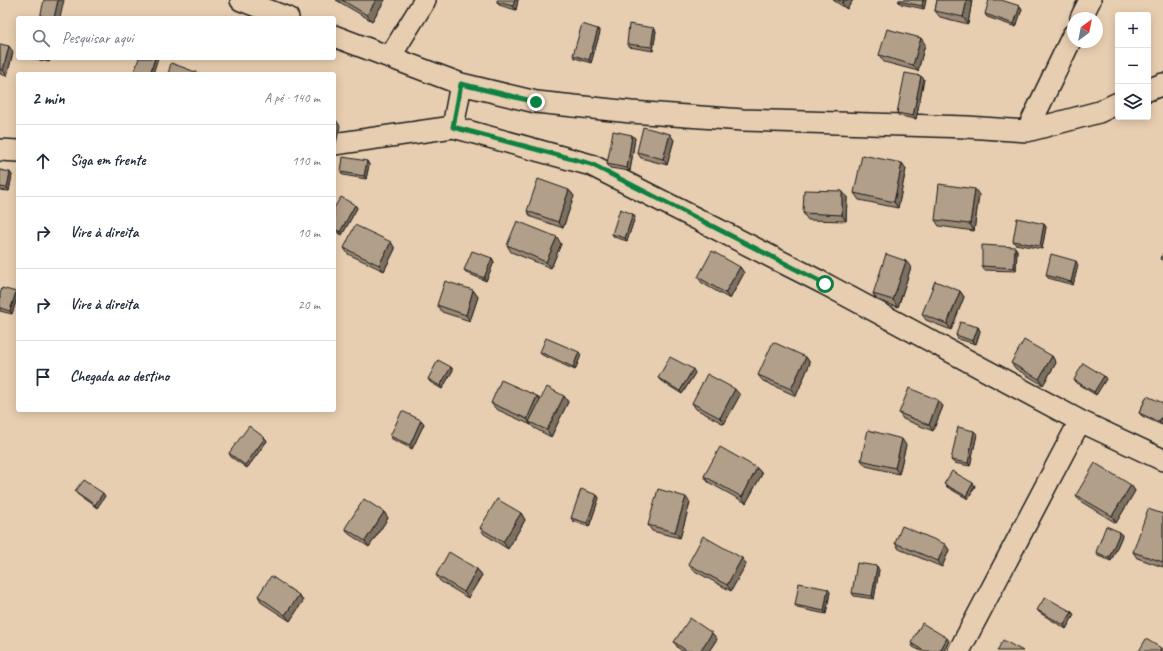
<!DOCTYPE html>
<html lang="pt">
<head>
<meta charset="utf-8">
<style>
  body { margin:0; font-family:Caveat,sans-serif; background:#f2f2f3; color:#1f2937 }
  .controls { position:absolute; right:12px; top:12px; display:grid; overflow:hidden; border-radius:4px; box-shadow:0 2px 10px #0003 }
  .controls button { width:36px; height:36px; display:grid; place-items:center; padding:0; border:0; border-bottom:1px solid #e0e1e3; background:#fff; color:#1f2937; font:20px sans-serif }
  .compass { position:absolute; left:1067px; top:12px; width:36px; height:36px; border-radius:50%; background:#fff; box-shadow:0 2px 10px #0003; rotate:32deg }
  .stop { position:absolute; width:12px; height:12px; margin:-9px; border:3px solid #0b8043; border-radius:50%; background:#fff }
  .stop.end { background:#0b8043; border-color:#fff; box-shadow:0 1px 4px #0008 }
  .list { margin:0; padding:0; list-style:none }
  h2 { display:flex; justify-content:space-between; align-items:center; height:52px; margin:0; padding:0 16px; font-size:17px }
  h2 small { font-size:13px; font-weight:400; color:#747a83 }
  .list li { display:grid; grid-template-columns:26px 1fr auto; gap:12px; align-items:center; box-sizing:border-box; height:72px; padding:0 16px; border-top:1px solid #e0e1e3 }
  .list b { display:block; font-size:15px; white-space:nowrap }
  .list em { font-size:13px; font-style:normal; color:#747a83 }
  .icon { flex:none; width:22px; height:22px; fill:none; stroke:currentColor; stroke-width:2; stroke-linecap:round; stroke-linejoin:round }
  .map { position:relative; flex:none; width:1163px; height:651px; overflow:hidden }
  .search { position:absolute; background:#fff; box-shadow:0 2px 10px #0003; left:16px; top:16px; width:320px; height:44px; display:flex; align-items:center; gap:10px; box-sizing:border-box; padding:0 14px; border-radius:4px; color:#747a83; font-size:15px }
  .panel { position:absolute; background:#fff; box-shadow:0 2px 10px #0003; left:16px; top:72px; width:320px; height:340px; border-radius:4px }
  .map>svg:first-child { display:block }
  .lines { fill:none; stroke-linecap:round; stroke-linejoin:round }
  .street-casing { stroke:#1c1c1c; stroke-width:24 }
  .street { stroke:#e8ceb0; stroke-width:21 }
  .wall { fill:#998976; stroke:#1c1c1c }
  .shaded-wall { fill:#7d6f60; stroke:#1c1c1c }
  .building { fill:#b29f89; stroke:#1c1c1c }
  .route { stroke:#0b8043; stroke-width:5 }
</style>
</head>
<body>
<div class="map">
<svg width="1163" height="651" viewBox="0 0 1163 651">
  <rect width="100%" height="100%" fill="#e8ceb0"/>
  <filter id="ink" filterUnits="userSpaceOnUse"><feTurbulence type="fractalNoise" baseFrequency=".025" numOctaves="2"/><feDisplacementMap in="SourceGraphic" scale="8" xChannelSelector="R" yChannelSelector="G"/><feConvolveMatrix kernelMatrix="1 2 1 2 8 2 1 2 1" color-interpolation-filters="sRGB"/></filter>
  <g filter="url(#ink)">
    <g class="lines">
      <defs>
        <path id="street" d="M241,0l47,18
          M1081,18l9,-18
          M334,36l127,48 75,18 95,10 112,8 224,7 60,4 72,-19 19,-9
          M390,57l35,-57
          M461,84l-8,43 138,38 234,119 255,137 83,39
          M1148,90l15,-6
          M1027,131l46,-96
          M334,144l119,-17
          M0,150l18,1
          M959,651l121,-230"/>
      </defs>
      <!-- street casing -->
      <use href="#street" class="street-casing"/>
      <!-- street -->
      <use href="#street" class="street"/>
    </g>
    <!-- wall -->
    <path class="wall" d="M336,0h49l-13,21z
      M518,0l-2,10 -17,-5 -2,-3z
      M833,0h20l-6,9z
      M899,0h27l-2,9 -23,-5 -3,-3z
      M937,0h35l-4,24 -28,-7 -5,-6z
      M1020,6l2,3 -6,18 -29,-10 -2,-3z
      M654,28l2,3 -3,20 -24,-4 -2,-3z
      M598,29l2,3 -9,31 -16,-5 -2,-3z
      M0,44l13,8 -6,24 -7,-2z
      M925,44l-7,27 -34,-9 -5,-7z
      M34,58h16l-1,4 -14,-3z
      M921,76l3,3 -8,40 -17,-3 -2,-3z
      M635,138l-5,33 -20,-3 -3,-4z
      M674,140l-7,25 -26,-7 -4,-6z
      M367,161l2,4 -3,14 -23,-4 -2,-3z
      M902,163l4,6 -8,39 -39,-8 -5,-7z
      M0,170l12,5 -3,16 -9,-1z
      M569,190l5,6 -11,32 -32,-11 -4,-6z
      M842,191l5,6 -1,24 -38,-1 -5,-7z
      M979,195l-5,36 -35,-5 -4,-6z
      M355,205l2,3 -15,27 -8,-5v-22z
      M635,217l-8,24 -13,-4 -2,-3z
      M1044,224l2,3 -4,22 -27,-5 -2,-3z
      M391,242l4,7 -11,22 -36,-17 -4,-6z
      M561,244l-10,24 -40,-16 -4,-7z
      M1017,250l-1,21 -32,-1 -2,-4z
      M492,258l2,4 -8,19 -19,-8 -3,-3z
      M1078,265l-5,20 -25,-7 -2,-3z
      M740,267l4,6 -14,26 -28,-16 -4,-6z
      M911,267l-13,40 -21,-7 -4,-6z
      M473,290l5,7 -8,24 -28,-9 -5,-7z
      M960,291l4,6 -13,33 -25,-10 -4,-6z
      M16,292l2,3 -6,19 -12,-3v-17z
      M978,327l2,4 -4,13 -18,-5 -2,-4z
      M540,352l41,3 -6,15 -33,-15z
      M1052,356l4,7 -13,22 -27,-16 -5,-6z
      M806,357l4,6 -14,33 -33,-15 -5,-6z
      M451,367l2,3 -11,19 -12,-7 -2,-3z
      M695,373l-13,21 -21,-13 -3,-3z
      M1106,379l-10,16 -20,-12 -2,-3z
      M740,395l-16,29 -28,-15 -4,-6z
      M537,396l3,4 24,-4 4,6 -17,35 -17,-9 -3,-3 -35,-16 -5,-6z
      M1147,396l15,29 -20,-9 -3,-3z
      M943,406l-10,25 -30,-12 -4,-6z
      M421,420l3,4 -12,25 -20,-10 -2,-3z
      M974,431l3,3 -7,32 -16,-3 -3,-3z
      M265,438l2,3 -20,27 -16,-11 -2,-4z
      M906,445l-7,29 -33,-8 -5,-6z
      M757,468l5,6 -16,29 -38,-21 -4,-6z
      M944,484l31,2 -7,13 -21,-12z
      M1131,485l4,6 -19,32 -36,-22 -4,-6z
      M75,491l30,5 -8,12 -20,-14z
      M597,495l2,3 -10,29 -16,-6 -2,-3z
      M690,503l-10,35 -28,-7 -4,-6z
      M384,512l4,6 -19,29 -20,-13 -4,-6z
      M521,513l4,7 -17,29 -24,-15 -4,-6z
      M1163,514v53l-26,-9 -4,-6z
      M1120,532l2,4 -11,25 -13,-5 -2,-4z
      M895,543l50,1 4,6 -7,17 -43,-18z
      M742,558l4,6 -15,27 -38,-21 -5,-6z
      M477,569l5,6 -14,23 -28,-17 -4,-6z
      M879,570l-5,29 -20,-3 -2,-3z
      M830,592l-4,22 -29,-6 -2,-3z
      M299,595l4,6 -13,20 -28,-18 -4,-7z
      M1037,610l35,2 2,3 -8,14 -26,-16z
      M712,633l5,6 -8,12h-27l-4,-3 -4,-6z
      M949,641l-5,10h-23l-8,-4 -2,-4z"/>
    <!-- shaded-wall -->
    <path class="shaded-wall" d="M58,0h6l-4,18h-6z
      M376,0h9l-13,21 -5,-6z
      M515,0h3l-2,10 -3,-4z
      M844,0h9l-6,9 -5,-6z
      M923,0h3l-2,9 -2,-3z
      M967,0h5l-4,24 -5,-7z
      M1020,6l2,3 -6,18 -2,-3z
      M654,28l2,3 -3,20 -2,-4z
      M598,29l2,3 -9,31 -2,-3z
      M921,38l4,6 -7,27 -5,-6z
      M9,46l4,6 -6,24 -4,-6z
      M46,58h4l-1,4z
      M155,58h3l-5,16h-3z
      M921,76l3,3 -8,40 -3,-3z
      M336,120l4,6 -5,22 -1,-1v-19z
      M670,134l4,6 -7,25 -4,-6z
      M632,135l3,3 -5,33 -3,-3z
      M367,161l2,4 -3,14 -2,-3z
      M902,163l4,6 -8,39 -4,-6z
      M10,172l2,3 -3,16 -2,-3z
      M975,189l4,6 -5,36 -4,-7z
      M569,190l5,6 -11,32 -5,-6z
      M842,191l5,6 -1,24 -4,-6z
      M355,205l2,3 -15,27 -2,-3z
      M633,214l2,3 -8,24 -2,-3z
      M1044,224l2,3 -4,22 -2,-3z
      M557,237l4,7 -10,24 -5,-6z
      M391,242l4,7 -11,22 -5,-6z
      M1015,247l2,3 -1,21 -2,-3z
      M492,258l2,4 -8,19 -2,-3z
      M906,261l5,6 -13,40 -5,-7z
      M1076,261l2,4 -5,20 -2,-3z
      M740,267l4,6 -14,26 -5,-6z
      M473,290l5,7 -8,24 -4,-6z
      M960,291l4,6 -13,33 -4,-6z
      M16,292l2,3 -6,19 -2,-3z
      M978,327l2,4 -4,13 -3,-3z
      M579,352l2,3 -6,15 -2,-3z
      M1052,356l4,7 -13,22 -4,-6z
      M806,357l4,6 -14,33 -5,-7z
      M451,367l2,3 -11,19 -2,-3z
      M693,369l2,4 -13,21 -2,-3z
      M1104,376l2,3 -10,16 -2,-3z
      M735,389l5,6 -16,29 -4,-6z
      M537,396l5,6 -13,20 2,3 -4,-6z
      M564,396l4,6 -17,35 -4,-7z
      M938,400l5,6 -10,25 -4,-6z
      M1163,414v8l-1,3 -3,-3z
      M421,420l3,4 -12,25 -2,-4z
      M974,431l3,3 -7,32 -2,-3z
      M265,438l2,3 -20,27 -2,-3z
      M902,439l4,6 -7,29 -4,-6z
      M757,468l5,6 -16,29 -4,-6z
      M973,483l2,3 -7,13 -2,-3z
      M1131,485l4,6 -19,32 -4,-7z
      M103,493l2,3 -8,12 -2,-3z
      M597,495l2,3 -10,29 -2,-4z
      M686,497l4,6 -10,35 -5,-6z
      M384,512l4,6 -19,29 -4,-6z
      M521,513l4,7 -17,29 -5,-7z
      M1120,532l2,4 -11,25 -2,-3z
      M945,544l4,6 -7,17 -4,-6z
      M742,558l4,6 -15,27 -4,-6z
      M877,566l2,4 -5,29 -2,-3z
      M477,569l5,6 -14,23 -4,-6z
      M828,589l2,3 -4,22 -2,-3z
      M299,595l4,6 -13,20 -5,-6z
      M1072,612l2,3 -8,14 -2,-4z
      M712,633l5,6 -8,12h-9z
      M947,638l2,3 -5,10h-4z
      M1161,648l2,3h-4z"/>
    <!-- building -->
    <path class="building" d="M44,0h14l-4,18h-14z
      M342,0h34l-9,15z
      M497,0h18l-2,6 -16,-4z
      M838,0h6l-2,3z
      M899,0h24l-1,6 -24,-5z
      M937,0h30l-4,17 -28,-6z
      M989,0h12l19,6 -6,18 -29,-10z
      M582,24l16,5 -9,31 -16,-5z
      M629,24l25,4 -3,19 -24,-3z
      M887,29l34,9 -8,27 -34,-10z
      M0,44l9,2 -6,24 -3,-1z
      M139,58h16l-5,16h-13l-3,-1z
      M171,63l30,11h-33z
      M905,73l16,3 -8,40 -16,-3z
      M334,120h2l-2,8z
      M643,127l27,7 -7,25 -26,-7z
      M613,131l19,4 -5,33 -20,-4z
      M862,155l40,8 -8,39 -40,-9z
      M343,157l24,4 -3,15 -23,-4z
      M0,170l10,2 -3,16 -7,-1z
      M538,179l31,11 -11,32 -31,-11z
      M939,184l36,5 -5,35 -35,-4z
      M804,190l38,1v24l-39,-2z
      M341,197l14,8 -15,27 -6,-4v-20z
      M620,209l13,5 -8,24 -13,-4z
      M1017,218l27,6 -4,22 -27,-5z
      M517,221l40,16 -11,25 -39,-17z
      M355,225l36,17 -12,23 -35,-17z
      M982,245l33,2 -1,21 -32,-2z
      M472,251l20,7 -8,20 -20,-8z
      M712,251l28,16 -15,26 -27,-16z
      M1163,253v7l-2,-1z
      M886,254l20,7 -13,39 -20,-6z
      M1051,254l25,7 -5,21 -25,-7z
      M445,281l28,9 -7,25 -29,-10z
      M935,281l25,10 -13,33 -25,-10z
      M2,288l14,4 -6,19 -10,-3v-14z
      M960,322l18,5 -5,14 -17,-6z
      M546,338l33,14 -6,15 -33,-15z
      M1024,340l28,16 -13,23 -28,-16z
      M773,342l33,15 -15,32 -33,-14z
      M670,357l23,12 -13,22 -22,-13z
      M438,360l13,7 -11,19 -12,-7z
      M1083,363l21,13 -10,16 -20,-12z
      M707,374l28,15 -15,29 -28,-15z
      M501,380l36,16 -10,23 -36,-16z
      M547,387l17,9 -17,34 -18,-8z
      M909,388l29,12 -9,25 -30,-12z
      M1147,396l16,7v11l-4,8 -20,-9z
      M402,411l19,9 -11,25 -20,-9z
      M249,426l16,12 -20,27 -16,-12z
      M958,427l16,4 -6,32 -17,-3z
      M868,430l34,9 -7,29 -34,-8z
      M720,447l37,21 -15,29 -38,-21z
      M1095,463l36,22 -19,31 -36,-21z
      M952,471l21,12 -7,13 -22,-12z
      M83,480l20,13 -8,12 -20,-14z
      M581,489l16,6 -10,28 -16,-5z
      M658,489l28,8 -11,35 -27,-7z
      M364,499l20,13 -19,29 -20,-13z
      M497,499l24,14 -18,29 -23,-14z
      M1148,509l15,5v48l-30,-10z
      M902,526l43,18 -7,17 -43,-18z
      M1106,526l14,6 -11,26 -13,-6z
      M703,536l39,22 -15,27 -39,-21z
      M449,552l28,17 -13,23 -28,-17z
      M857,563l20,3 -5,30 -20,-3z
      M271,576l28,19 -14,20 -27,-19z
      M799,583l29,6 -4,22 -29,-6z
      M1045,597l27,15 -8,13 -27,-15z
      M690,618l22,15 -12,18h-13l-13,-9z
      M922,623l25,15 -7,13h-16l-13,-8z
      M1146,639l15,9 -2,3h-20z
      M1003,640l20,11h-26z"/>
  </g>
  <g class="lines" filter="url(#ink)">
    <!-- route -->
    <path class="route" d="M536,102l-75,-18 -8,43 138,37 234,120"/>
  </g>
</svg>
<div class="controls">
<button>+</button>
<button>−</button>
<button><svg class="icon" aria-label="layers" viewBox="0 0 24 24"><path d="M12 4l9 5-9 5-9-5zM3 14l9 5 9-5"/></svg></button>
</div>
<svg class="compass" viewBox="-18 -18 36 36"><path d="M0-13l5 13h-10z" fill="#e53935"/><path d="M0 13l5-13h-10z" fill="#747a83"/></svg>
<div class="stop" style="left:825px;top:284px"></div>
<div class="stop end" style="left:536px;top:102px"></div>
<div class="search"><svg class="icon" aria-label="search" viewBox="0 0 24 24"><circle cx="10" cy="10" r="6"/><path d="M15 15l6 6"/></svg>Pesquisar aqui</div>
<section class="panel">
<h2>2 min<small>A pé · 140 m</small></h2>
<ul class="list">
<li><svg class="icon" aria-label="ahead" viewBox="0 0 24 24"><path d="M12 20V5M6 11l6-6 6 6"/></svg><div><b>Siga em frente</b></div><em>110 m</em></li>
<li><svg class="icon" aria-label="right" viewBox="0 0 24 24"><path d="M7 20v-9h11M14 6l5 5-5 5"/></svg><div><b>Vire à direita</b></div><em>10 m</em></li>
<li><svg class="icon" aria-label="right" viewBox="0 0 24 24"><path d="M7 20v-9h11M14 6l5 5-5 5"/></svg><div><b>Vire à direita</b></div><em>20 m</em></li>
<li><svg class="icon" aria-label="arrive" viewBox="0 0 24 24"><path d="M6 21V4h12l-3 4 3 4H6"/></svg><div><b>Chegada ao destino</b></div></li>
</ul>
</section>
</div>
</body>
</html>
